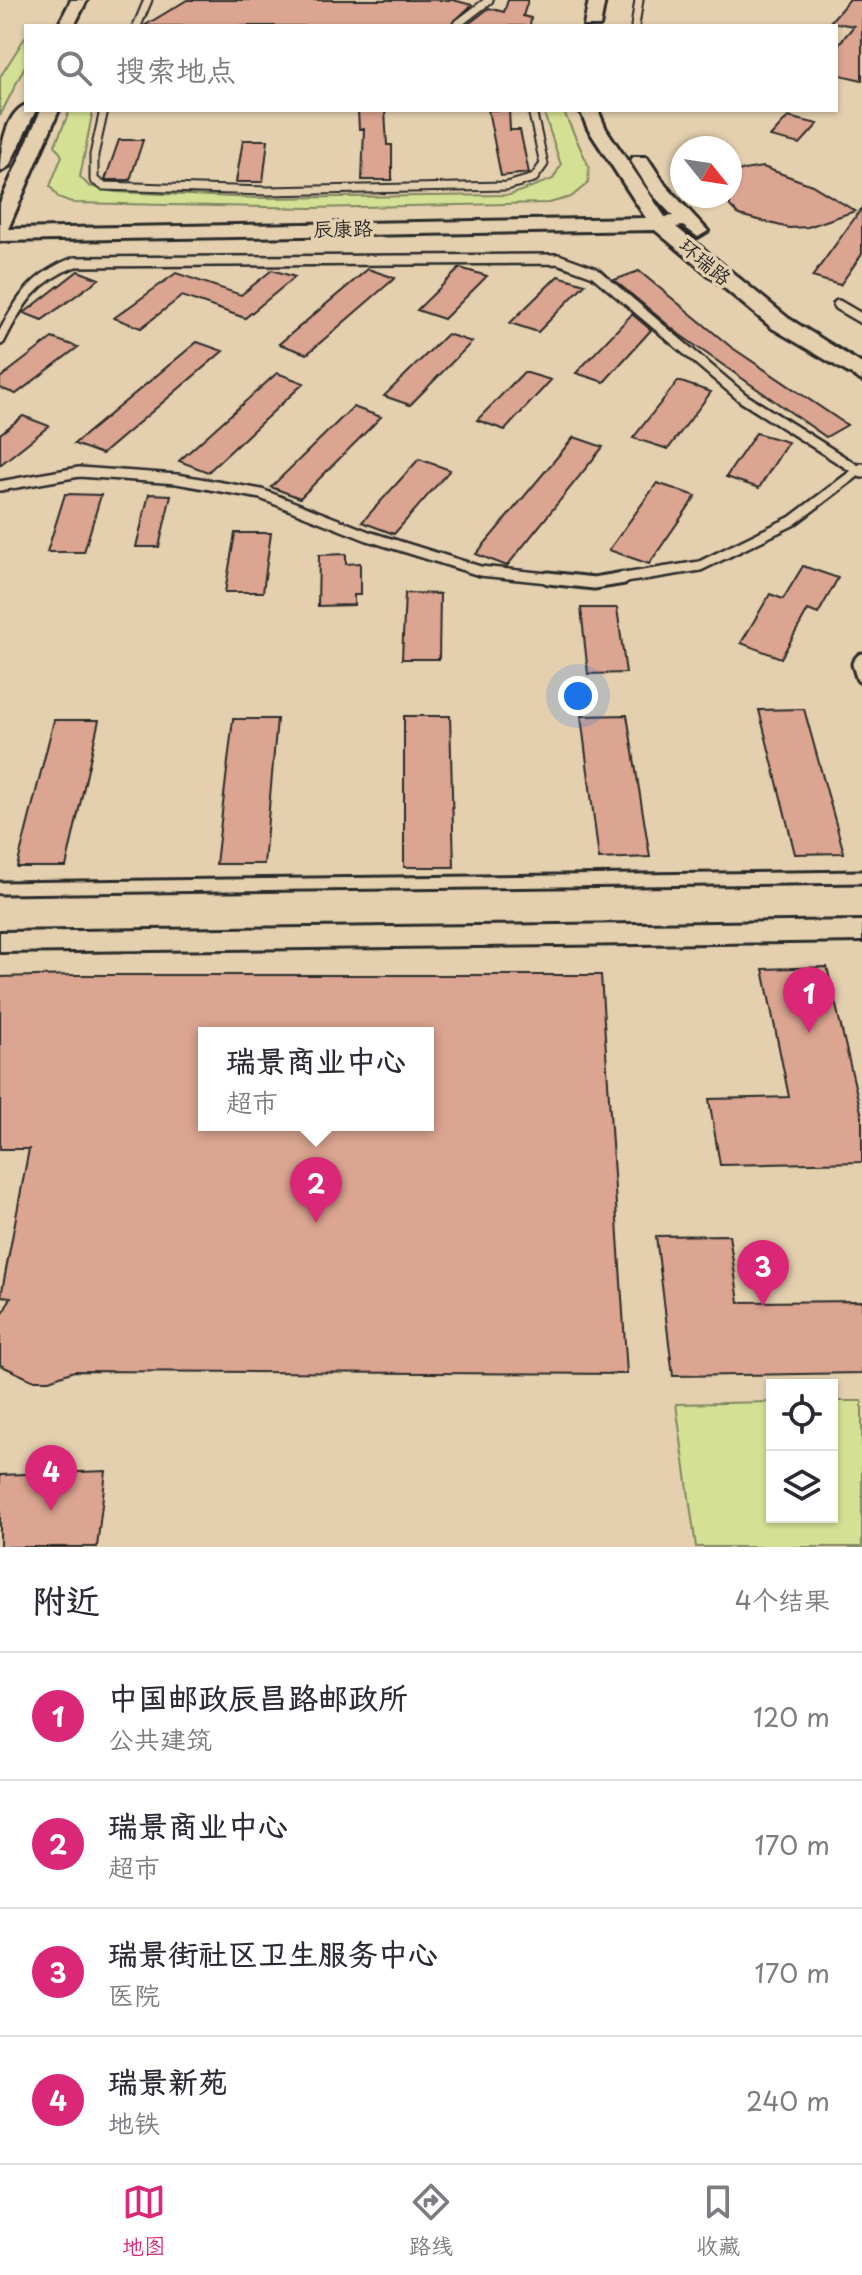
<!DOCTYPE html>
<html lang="zh">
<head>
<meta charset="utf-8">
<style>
  body { margin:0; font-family:"Playpen Sans","LXGW WenKai TC",sans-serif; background:#f2f2f3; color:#2b2b33 }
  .controls { position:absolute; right:24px; bottom:24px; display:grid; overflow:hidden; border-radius:0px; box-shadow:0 2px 6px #0004 }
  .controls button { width:72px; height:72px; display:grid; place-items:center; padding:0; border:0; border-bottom:2px solid #e1e1e2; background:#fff; color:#2b2b33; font:40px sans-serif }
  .compass { position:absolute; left:670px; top:136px; width:72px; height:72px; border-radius:50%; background:#fff; box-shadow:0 2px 6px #0004; rotate:120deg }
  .you { position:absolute; left:578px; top:696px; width:28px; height:28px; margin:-20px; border:6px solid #fff; border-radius:50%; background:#1a73e8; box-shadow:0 0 0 12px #1a73e833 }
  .badge { display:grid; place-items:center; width:52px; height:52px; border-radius:50%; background:#db2777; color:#fff; font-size:26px; font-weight:700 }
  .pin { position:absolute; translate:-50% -66px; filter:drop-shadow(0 2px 4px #0008) }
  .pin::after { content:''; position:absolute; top:42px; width:28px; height:24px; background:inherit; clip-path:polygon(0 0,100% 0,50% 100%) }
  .popup { position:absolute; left:198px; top:1027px; width:236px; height:104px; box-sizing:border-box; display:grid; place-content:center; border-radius:0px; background:#fff; filter:drop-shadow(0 2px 6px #0005); font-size:26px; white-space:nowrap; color:#7c7c81 }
  .popup b { font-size:30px; color:#2b2b33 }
  .popup::after { content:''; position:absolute; left:50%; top:100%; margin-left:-16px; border:16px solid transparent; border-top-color:#fff }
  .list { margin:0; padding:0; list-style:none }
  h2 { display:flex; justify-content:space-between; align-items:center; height:104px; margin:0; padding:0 32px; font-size:34px }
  h2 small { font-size:26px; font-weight:400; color:#7c7c81 }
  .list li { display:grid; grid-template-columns:52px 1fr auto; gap:24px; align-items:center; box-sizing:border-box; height:128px; padding:0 32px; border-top:2px solid #e1e1e2 }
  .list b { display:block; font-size:30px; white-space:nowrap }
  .list p { margin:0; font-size:26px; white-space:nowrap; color:#7c7c81 }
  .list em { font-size:26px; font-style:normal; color:#7c7c81 }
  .icon { flex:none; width:44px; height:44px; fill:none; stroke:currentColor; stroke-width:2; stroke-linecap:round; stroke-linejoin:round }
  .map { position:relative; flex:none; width:862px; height:1547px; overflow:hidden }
  .search { position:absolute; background:#fff; box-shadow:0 2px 6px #0004; left:24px; right:24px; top:24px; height:88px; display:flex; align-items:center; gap:20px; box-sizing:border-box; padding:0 28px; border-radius:0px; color:#7c7c81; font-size:30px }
  .sheet { height:616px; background:#fff }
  nav { display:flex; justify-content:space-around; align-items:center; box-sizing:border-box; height:112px; border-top:2px solid #e1e1e2; background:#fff; font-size:22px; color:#7c7c81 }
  nav a { display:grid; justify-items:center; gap:4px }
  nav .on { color:#db2777 }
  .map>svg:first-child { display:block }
  .green { fill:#d4e194; stroke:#808660; stroke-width:2 }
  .building { fill:#dba591; stroke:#2b2b2b; stroke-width:2; fill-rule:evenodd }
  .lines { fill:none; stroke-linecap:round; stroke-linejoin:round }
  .lane-far2-casing { stroke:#2b2b2b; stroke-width:11 }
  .lane-far1-casing { stroke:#2b2b2b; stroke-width:14 }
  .lane-casing { stroke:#2b2b2b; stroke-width:17 }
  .street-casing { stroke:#2b2b2b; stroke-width:6 }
  .secondary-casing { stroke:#2b2b2b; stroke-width:6 }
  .lane-far2 { stroke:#e4d0af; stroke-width:7 }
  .lane-far1 { stroke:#e4d0af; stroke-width:9 }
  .lane { stroke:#e4d0af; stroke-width:11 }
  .street { fill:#e4d0af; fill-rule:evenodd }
  .secondary { fill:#e4d0af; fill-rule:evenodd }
  .labels { text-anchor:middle; stroke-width:7; stroke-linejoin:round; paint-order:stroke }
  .far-street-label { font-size:20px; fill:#2b2b2b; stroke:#e4d0af }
</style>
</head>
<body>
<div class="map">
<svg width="862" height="1547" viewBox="0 0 862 1547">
  <rect width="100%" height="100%" fill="#e4d0af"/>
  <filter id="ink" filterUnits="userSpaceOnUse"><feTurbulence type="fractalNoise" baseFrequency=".0125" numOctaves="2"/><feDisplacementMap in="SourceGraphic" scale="16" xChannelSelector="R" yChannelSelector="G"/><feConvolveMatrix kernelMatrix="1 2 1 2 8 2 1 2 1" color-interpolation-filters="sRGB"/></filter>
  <g filter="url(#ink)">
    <!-- green -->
    <path class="green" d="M26,36v28l-26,52v-39z
      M70,110h23l-13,67 9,9 26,6 143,6 252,-3 43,-16 8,-14 -18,-55h20l26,57 -1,16 -17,14 -22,6 -239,5 -236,-5 -16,-6 -8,-11 12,-30 -7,-11z
      M832,1401h30v146h-166l-20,-143 96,-2v115h60z"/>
    <!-- building -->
    <path class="building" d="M187,0h266l19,5 -23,21h-305z
      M508,0h20l-5,16 8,2 -1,8h-64l23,-18 15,4z
      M849,0h13v80l-26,-6v-27l18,-21 -24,-4z
      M358,110h27l2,35h5v35h-30l2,-51h-5z
      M488,110h21l1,20h10l9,43 -28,3z
      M788,117l30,7 -18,20 -30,-7z
      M119,140h24l-13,40h-25z
      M243,140h25l-5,42h-27z
      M763,167l49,18 43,26 -47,16 -19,1 -50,-13 -9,-9v-34z
      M862,208v46l-22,31 -28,-8z
      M460,268l27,8 -43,43 -27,-9z
      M368,269l27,9 -88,76 -28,-10z
      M272,270l23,7 -50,41 -63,-22 -41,32 -27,-10 62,-45 65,22z
      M78,271l21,8 -57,41 -18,-7z
      M639,271l92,76 116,78 -21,12 -146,-102 -66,-55z
      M558,276l27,8 -47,48 -28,-9z
      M632,314l19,16 -47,52 -28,-9z
      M447,334l25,8 -62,63 -26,-9z
      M52,338l26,9 -62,47 -16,-6v-10z
      M197,342l26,9 -121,103 -28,-10z
      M524,372l27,8 -46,50 -28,-10z
      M277,373l27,10 -96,89 -29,-11z
      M678,381l33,11 -43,57 -35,-11z
      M353,407l28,10 -81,81 -29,-11z
      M23,416l26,10 -49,39v-31z
      M756,433l32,9 -29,46 -33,-11z
      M574,437l29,10 -96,119 -31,-12z
      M419,459l31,11 -56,64 -32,-12z
      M657,483l39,13 -47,68 -40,-14z
      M65,494l36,1 -17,57h-37z
      M149,494l22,1 -12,52h-23z
      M235,533h36l-8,59h-38z
      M346,554v10l14,-1v32h-6v10l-36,1 1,-51z
      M803,566l35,12 -20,36 -10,-4 -27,48 -40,-15 29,-49 13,5z
      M405,593l35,1 -1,65h-37z
      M581,608h36l9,65 -38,1z
      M804,709l40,144 -49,1 -36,-144z
      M627,715l23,142 -51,2 -18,-143z
      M404,716h46l4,151h-50z
      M233,719h44l-13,145h-48z
      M54,720h45l-33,147h-49z
      M827,967l35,149v46l-142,3 -11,-66 80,-2 -26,-128z
      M74,975h527l26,399 -553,-3 -25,9h-17l-32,-15v-46l11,-22 -10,-1 28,-147h-29v-172zM204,1033h224v92h-224z
      M729,1235l10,67 123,-1v72l-189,3 -17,-140z
      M106,1471l-9,76h-97v-72z"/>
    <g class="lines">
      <defs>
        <path id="lane-far2" d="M137,26l11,-26
          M455,26l34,-26
          M635,26l4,-26
          M104,110l-10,45v25l9,6 165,5 239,-5 27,-8 10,-14 -12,-54"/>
        <path id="lane-far1" d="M838,305l24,14
          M0,340c19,-38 34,-63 75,-78l483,-3 36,13 149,126 119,75
          M0,486l79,-14 98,7 84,15 107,42 112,35 87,9
          M612,580l88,-14 92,-45 70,-53"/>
        <path id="lane" d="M548,578l46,5 30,-5
          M862,659l-4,5 4,13
          M0,888l862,-11"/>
        <path id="street" d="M862,921v20l-862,11v-20z"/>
        <path id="secondary" d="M71,0h16l-13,26h-16z
          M589,0h16l-5,26h-16z
          M26,105v5h10l-27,56 -9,6c0,-20 5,-59 26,-67z
          M41,110h18l-51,119 638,-11 -58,-89 -8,-19h18l8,19 59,88 8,-1 -21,-22 -21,-33 2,-4h14l19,29 42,45 -10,6 -15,-11 -7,1 112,91 74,46v17l-90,-53 -117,-98 -655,11v-38z"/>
      </defs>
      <!-- lane-far2 casing -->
      <use href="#lane-far2" class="lane-far2-casing"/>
      <!-- lane-far1 casing -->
      <use href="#lane-far1" class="lane-far1-casing"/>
      <!-- lane casing -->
      <use href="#lane" class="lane-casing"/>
      <!-- street casing -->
      <use href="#street" class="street-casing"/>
      <!-- secondary casing -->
      <use href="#secondary" class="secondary-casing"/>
      <!-- lane-far2 -->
      <use href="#lane-far2" class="lane-far2"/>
      <!-- lane-far1 -->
      <use href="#lane-far1" class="lane-far1"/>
      <!-- lane -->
      <use href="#lane" class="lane"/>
      <!-- street -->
      <use href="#street" class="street"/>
      <!-- secondary -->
      <use href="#secondary" class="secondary"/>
    </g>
  </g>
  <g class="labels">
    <!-- far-street labels -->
    <g class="far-street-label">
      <text transform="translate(343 229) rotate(-1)" y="7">辰康路</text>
      <text transform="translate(705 262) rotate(40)" y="7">环瑞路</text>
    </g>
  </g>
</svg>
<div class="controls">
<button><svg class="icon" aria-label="locate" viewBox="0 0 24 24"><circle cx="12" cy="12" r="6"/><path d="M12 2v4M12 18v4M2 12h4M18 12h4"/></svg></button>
<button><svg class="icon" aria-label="layers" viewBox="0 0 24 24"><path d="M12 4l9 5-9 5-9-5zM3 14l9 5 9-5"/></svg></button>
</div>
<svg class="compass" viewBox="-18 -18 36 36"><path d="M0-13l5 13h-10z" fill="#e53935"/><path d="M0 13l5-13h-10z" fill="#7c7c81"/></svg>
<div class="you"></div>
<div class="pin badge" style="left:809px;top:1033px">1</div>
<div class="pin badge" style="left:316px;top:1223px">2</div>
<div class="popup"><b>瑞景商业中心</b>超市</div>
<div class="pin badge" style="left:763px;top:1306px">3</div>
<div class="pin badge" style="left:51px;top:1511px">4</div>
<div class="search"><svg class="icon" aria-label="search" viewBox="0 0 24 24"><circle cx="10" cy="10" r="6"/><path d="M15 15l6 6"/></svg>搜索地点</div>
</div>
<section class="sheet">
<h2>附近<small>4个结果</small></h2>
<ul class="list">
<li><span class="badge">1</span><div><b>中国邮政辰昌路邮政所</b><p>公共建筑</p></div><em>120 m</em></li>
<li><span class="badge">2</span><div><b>瑞景商业中心</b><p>超市</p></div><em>170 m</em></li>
<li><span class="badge">3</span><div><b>瑞景街社区卫生服务中心</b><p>医院</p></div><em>170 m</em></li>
<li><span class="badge">4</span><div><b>瑞景新苑</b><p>地铁</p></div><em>240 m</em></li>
</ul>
</section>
<nav>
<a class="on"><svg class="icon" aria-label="map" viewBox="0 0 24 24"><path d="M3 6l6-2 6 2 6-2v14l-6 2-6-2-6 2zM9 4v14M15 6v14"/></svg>地图</a>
<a><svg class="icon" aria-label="directions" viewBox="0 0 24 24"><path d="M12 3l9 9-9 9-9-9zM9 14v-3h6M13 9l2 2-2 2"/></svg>路线</a>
<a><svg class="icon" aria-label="saved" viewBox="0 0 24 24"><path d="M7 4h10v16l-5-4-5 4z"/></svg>收藏</a>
</nav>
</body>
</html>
